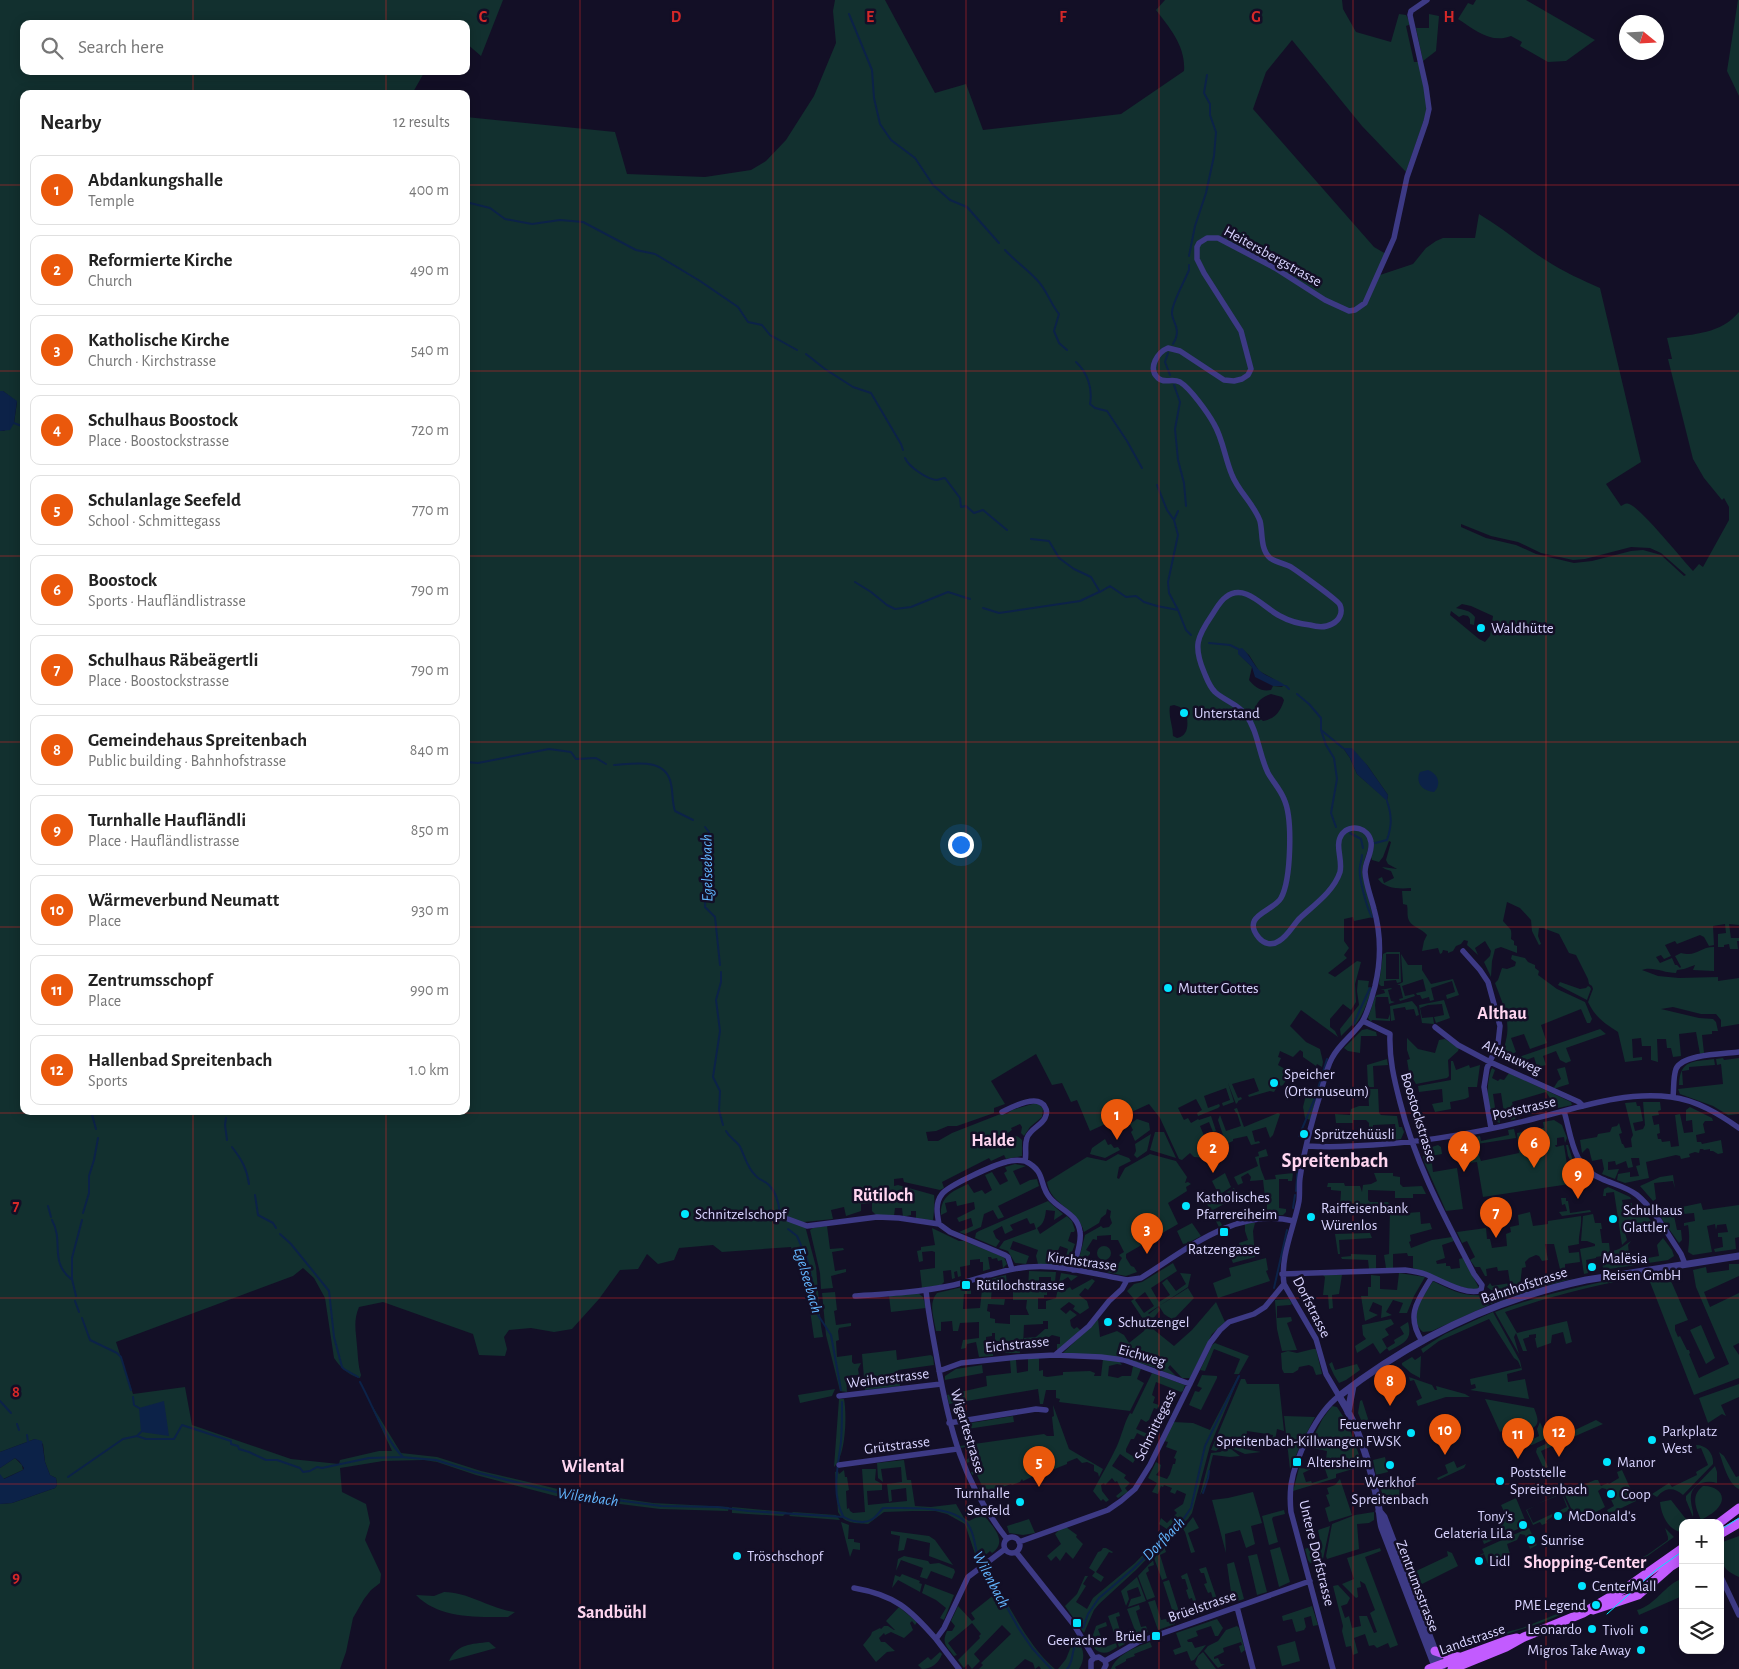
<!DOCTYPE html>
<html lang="en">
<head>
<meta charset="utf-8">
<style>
  body { margin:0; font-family:"Alegreya Sans",sans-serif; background:#f2f2f2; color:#222 }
  .controls { position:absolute; right:15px; bottom:15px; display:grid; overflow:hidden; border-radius:10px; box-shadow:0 2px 12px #0003 }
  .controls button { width:45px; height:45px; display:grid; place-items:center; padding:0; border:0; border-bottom:1px solid #e0e0e0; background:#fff; color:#222; font:25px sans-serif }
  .compass { position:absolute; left:1619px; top:15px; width:45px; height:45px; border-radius:50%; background:#fff; box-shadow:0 2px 12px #0003; rotate:108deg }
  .you { position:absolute; left:960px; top:844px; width:18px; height:18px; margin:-12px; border:4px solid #fff; border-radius:50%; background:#1a73e8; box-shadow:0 0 0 8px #1a73e833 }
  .badge { display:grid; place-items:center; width:32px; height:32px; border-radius:50%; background:#ea580c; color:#fff; font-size:16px; font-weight:700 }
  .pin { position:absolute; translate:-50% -41px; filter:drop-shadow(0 1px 2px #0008) }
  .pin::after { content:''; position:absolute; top:26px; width:18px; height:15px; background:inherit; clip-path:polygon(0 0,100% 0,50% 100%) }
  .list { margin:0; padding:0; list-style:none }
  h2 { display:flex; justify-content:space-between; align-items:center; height:65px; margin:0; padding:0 20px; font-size:21px }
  h2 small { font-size:16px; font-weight:400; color:#767676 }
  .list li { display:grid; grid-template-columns:32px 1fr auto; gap:15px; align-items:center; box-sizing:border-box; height:70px; margin:0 10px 10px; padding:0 10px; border:1px solid #e0e0e0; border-radius:10px }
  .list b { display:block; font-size:19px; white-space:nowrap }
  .list p { margin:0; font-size:16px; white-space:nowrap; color:#767676 }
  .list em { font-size:16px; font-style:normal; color:#767676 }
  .icon { flex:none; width:28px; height:28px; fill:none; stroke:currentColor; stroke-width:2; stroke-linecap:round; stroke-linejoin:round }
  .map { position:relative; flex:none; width:1739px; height:1669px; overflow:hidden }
  .search { position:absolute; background:#fff; box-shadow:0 2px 12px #0003; left:20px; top:20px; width:450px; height:55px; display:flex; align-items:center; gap:12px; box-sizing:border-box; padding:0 18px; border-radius:10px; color:#767676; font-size:19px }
  .panel { position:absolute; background:#fff; box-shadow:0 2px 12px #0003; left:20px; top:90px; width:450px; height:1025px; border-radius:10px }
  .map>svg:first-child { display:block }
  .green { fill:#12302f; fill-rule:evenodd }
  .water { fill:#0c2248 }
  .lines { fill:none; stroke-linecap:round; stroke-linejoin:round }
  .stream { stroke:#0c2248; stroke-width:2 }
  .minor { stroke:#3d3a85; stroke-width:5.5 }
  .tertiary { stroke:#3d3a85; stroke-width:7 }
  .primary { stroke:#c25bff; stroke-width:9 }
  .tram { stroke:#00e5ff; stroke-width:1 }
  .grid { fill:none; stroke:#d62828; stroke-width:1; stroke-opacity:0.55 }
  .poi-dot { fill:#00e5ff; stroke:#130f26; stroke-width:2 }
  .labels { text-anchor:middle; stroke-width:5; stroke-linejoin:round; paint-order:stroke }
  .street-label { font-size:15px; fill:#d9d4ff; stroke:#130f26 }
  .poi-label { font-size:15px; fill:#d9d4ff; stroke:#130f26; text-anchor:start }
  .water-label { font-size:16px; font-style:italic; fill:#62b6ff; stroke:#130f26 }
  .quarter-label { font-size:18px; font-weight:bold; fill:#ffd6f0; stroke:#130f26 }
  .district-label { font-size:20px; font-weight:bold; fill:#ffd6f0; stroke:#130f26 }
  .grid-label { font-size:16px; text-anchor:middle; font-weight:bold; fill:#d62828; stroke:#130f26; stroke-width:5; stroke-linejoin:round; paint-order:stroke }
</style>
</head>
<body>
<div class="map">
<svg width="1739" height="1669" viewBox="0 0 1739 1669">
  <rect width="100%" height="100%" fill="#130f26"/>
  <!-- green -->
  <path class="green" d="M0,0h503l-22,56 -15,-13v-19h-442v47h401l-13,23h-388v1017h442v-994l149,15 12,42 78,3 46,-7 15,-9 20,-21 28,-44 22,-53 -3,-32 2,-11h50l50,93 31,-9 17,46 138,-16 63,-43c2,-24 -14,-43 -28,-61l9,-10h177l1,9 13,23 35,10 8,-28 7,1 5,9 -5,2 8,36h5l7,36 1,13 -21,61 -44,-46 -70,-86 -26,32 -13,37 121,138 12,7 -6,21 33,-11 13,-16 10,-7 7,-3h32l4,-24c24,14 45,33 68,47 17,11 35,19 53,27l41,174 -35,22 15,22c4,-2 4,-3 8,-2 12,4 52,54 64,67l6,-7 4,3 26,-47v-13l-5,-9 -2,2 -18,-22 -11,-19 -25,-100h4l-5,-21c27,-4 54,-4 72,-26v613l-10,-1 2,14h8v3h-2l1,8h-8l-1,-5 -5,1v2h-6v-13l8,-1 -1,-9 -12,2 1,19 -5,1 -5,-9 -4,-2 -23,9 -2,-3 -10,4 6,11 -7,3 -3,-4 -5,2 4,6 12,-5 3,7h2l3,3 1,-1 -6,-11 6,-3c17,4 18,-6 33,-6v24l-21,-1 2,-5 -11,4 -7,1 -1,3c-12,0 -24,-7 -34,-3l16,6 21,2 39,-1v4l21,-3v46l-18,3v-7l-5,-6h-15l-28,-7 -12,2 38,9 14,1 3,3 2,9h-6v3l-10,1 2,18 -4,1 -4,-22 -17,2 2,22 -8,1 -2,-9h-4l-1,-9h-9l1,23 -7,-2v-14h-9l-1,-8 -9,1 1,19 9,-1v3l-17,2 -7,-30c-15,-10 -22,-14 -30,-30l5,-13 -1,-3 -3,-2 -1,-5 -12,-24 -7,-2 -10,-19 -16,-6h-4l-1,8 3,8 -2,1 -7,-14 -1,-11 -11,-12 -13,-6 -4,19c8,10 9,6 8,18l3,2v4l3,1v7l-16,-6 -6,2 -3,12 -1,16 -7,-15 6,-6 1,-5 -6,-10 -10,7 3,7 -11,-10 1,-4 -4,-1 -3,4 -5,2 -3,5 -5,2v-2l-5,-1 -1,3 -2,1 -2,-6 -16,3 2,-10 3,-6c-5,-7 -17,-8 -19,-17 -1,-4 0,-9 -1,-13l-4,-1 -1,-13h9v-3c-11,1 -26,1 -33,-9l4,-2 2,6 10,-5 -3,-7 -6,-2 -3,-2 15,2 -9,-5 -2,-4 5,-18 -2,-1 -6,16 -4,5 -7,-2 -1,-3 3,-12 -5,1 -5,16 -2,9 11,46 -19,4 -1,-4 -9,2v22l5,7 -5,7 3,3 -19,15 7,4 22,-16 4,1 -6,22 1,18 -5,8 -8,-6 -13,15v8l5,4 3,6 -37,-27 -11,16 16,16 14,7 3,13 -1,5 -5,-3 -1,2 -13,-9v-5l-3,-2 -7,7 -13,-6 -2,6 3,1 -3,7 7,4v3l4,4 -6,9 -2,1 -8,-8 -4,4 5,6 3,-1 -3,5 -4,-1 -21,6 -1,-2 11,-4 -5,-13 -22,6 6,14 3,-1 1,2 -4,2v1l-2,2 -8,-21 6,19 -11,4 -1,-3 8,-3 -4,-12 -22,8 4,12 11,-4 1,2 -2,2 -20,8 -1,-3 5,-3 -6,-11 -18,9 6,12 4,-2 3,5 7,-4 1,1 12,-4 5,15 -3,1 -4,-10 -9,4 5,12 5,-2 4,3 -1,5 1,4 -8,4 3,6 -15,-1 -4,-4 -8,7 -3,-1 -19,-41 -11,-14 -59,27 -13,-31 -6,2 -9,-19 -10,2 -16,-31 -45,27 14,23 -11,4v5l-37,13h-9l-12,5 -10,1 2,9h10l14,-8 51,-20 4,1 5,-4 24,-7 3,1 4,5 -1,8 -12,10 -6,9 -3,-3 1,-6 -2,-3 -9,4 1,2 -7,5 2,3c7,-3 10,-3 15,2v16l-16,3 -2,-4 -13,6 -2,-3 -47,24 2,6 -4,2 -36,-8 -1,-4 -9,1v7l4,-1 36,10c1,5 0,19 -1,25l-1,1 -16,-3v-7h-5v4l-8,2 -1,-9h-7l-1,8 -18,-1 -4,-4v-8l-11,1v7l-15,5 -2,-9 -13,3 2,9 -29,3 12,45 5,59 2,11 -9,1 -7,-48 -16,-43 -69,5 -9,-7 -34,3 -5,12 -16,4 -11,-10 -9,15 -18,1 -21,29 -27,30 -18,3 -23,-4 -22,2 -5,7 3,12 -2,7 -26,-1 -6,-21 -90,-32 -24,5c-6,14 -3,25 -2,39 1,10 1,19 4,29l-1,3c-12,-3 -20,-11 -26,-20l-9,-60 -11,-20 -11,-10 -10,8 -177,66 17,52 52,-7 7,38 99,34 48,5 1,-4 39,-9h13l-19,-41v-3l28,46 36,4 44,14 81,19 91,13 76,4 -1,4 -68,-2 -104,-13 -80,-21 -39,-13 -13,-2 -41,1 -43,7 2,24 24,12 4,19 -5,17 16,34 -1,9 -9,7 -7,9 -11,19 -7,34 -6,17h-340v-165l12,-1 43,-15 2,-3 -1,-7 -6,-3 -5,-13 -2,-18 -8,-5 -35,13v-1021h4l10,-8 3,-21 -14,-11h-3zM1461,524l30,12 27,6 23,11 32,7 12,-1 46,-12 19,1 11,5 25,22 -2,1 -23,-21 -18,-5 -12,1 -39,10 -18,2 -38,-9 -20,-9 -30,-7 -25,-11zM1462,604l9,2 22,10 -3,20 -5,6 -6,-3 -29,-24 1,-4 8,6 4,-2 5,1 2,3v5l4,1 1,-8c-5,-7 -11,-7 -19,-9zM1242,649l7,6 10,16 13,7 11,9 -10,-1 -2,4c-10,2 -16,-3 -22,-10l3,-13 -13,-13zM1271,694l11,3 2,3c-3,11 -9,19 -21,21l-7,-6c-2,-12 4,-17 15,-21zM1174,705l6,2 7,10c1,9 1,19 -10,21l-4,-2c0,-10 -5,-20 -3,-30zM1343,748l24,17 21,30 -1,5 -30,-26 -7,-16z
    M1476,0h50l69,40 -29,21 -18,1 -28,-16 2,-4 -11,-6c-20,8 -36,-6 -53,-17l10,-16 5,2z
    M1738,0h1v96l-12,-25z
    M1429,14l10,2 -3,35 -13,10 -7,-33h13z
    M1387,952h13l1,30 -4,1 -1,-3 -12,1v5h-3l-2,-2 4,-30zM1386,954h13v25h-13z
    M1401,954l7,11h14v5l9,14 22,-5 6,16 -12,4 -1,-4 9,-3 -3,-11 -21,7 3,12 -4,1 -1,-4 -7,2 -2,-4h-3l-1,-2 10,-2 -3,-12 -21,7 3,10 9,-2 1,2 -15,5 -1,-2 4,-1 -3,-13h-3l6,-3z
    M1512,955l13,3 3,4 7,3v3l4,3 -1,4 19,14 28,13 7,17 -2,4h-3l-6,-14 -40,16 6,18 -17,6 -6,-15 -13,4 5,14 -15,8 -2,-1c2,-6 6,-12 7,-19 5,-20 -4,-38 -11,-57l3,-3 4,-12 5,1 8,-3 1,-4 -5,-3z
    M1358,980l11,1 -1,6 4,2c-5,13 -8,25 -17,36l-2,-1 -12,12 -1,-7 19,-24 -2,-14z
    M1560,982l20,7 6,-1 2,-2 2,1 1,2 -4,11 -29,-15z
    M1391,988l1,1 -4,1 3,11 4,1 -6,2 -1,-7h-12l-1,8 1,13 12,1 2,-5v7l-18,-1 -1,2 -3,-4 7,-21 2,-2 8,-2 -1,-3h-4z
    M1444,1000l6,18 -14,5 -2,-6 10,-2 -2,-11 -14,1 -8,3 2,10 11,-1 1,7 -12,-1 -3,-18z
    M1412,1001l5,6 2,8 -3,1 -2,-7 -8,1 -1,-3 -12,2 2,11 -4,1 -1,-15z
    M1367,1029l9,3 1,4h-16l-1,17 -12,-2 -4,-3 18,-18z
    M1600,1029l6,5 -40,14 5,13 -5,2 -6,-3 -4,-9 -13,5 3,9 -9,2 -3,-10 -20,8 -1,-6z
    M1407,1038l11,11 17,4 4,-13 6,-1 14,9 -1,3 -10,9 1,16 -2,2 -31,6 -7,-12 -2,-12 3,-1 -3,-9z
    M1723,1058l1,2 15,-2v56l-11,1 -15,-9 -33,-12 -2,-5 45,-5 -2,-20 -4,1 -1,-6z
    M1387,1059l1,6 -15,1 1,21h-6l-1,-22z
    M1714,1059l1,6 -26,2v3l-7,1 1,14h-4c1,-26 14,-23 35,-26z
    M1451,1061h2l3,9 13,-5 1,3 10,-3 -3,22h-9l1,10 -4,2 -15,3 1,7 -16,3 -3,-8 11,-2 -1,-13 -23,3 -1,-6 33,-6z
    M1565,1067l4,17 -16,5 5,-8 3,-2 -4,-10z
    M1492,1068l3,2 -3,8 6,3 2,-2 4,1 5,-7 62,29 1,3 -14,3 -3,-9 -5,-1 -4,-6 -34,10 4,15 -1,2 -4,1 -3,-8 -4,1 -3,-20 -8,1 3,20 1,2h2l1,7 -3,-1c-12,-9 -11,-41 -5,-54z
    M1368,1089h10l1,24 2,2 16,1 2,11h3l2,5 -3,7 -15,2v-5l10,-1 -1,-11 -22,1v12h-4v-14l-3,-3h-13v3h-17l-1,-9 15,1 1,-6 8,-3h10z
    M1307,1091l10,5 -7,24 -5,-2 -2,-11z
    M1636,1102l1,4h3l3,15 -10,2 2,8 8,-2 2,-4 -2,-23h17l1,8 -3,1 1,4 -7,1 2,9 5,-1 1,9 -3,1 1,5h3l1,3 8,-1 1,6 8,-1 -4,-31 5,-1 4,19 9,-1 -1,-12 -6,1v-11l4,-3 22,11 1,3h-8l-2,3 2,9 -9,2 1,7h4l1,2 19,-4 2,13 -5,1 -5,-3h-3v-2l-6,1 -1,-1h-3l-1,4 -4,-1 -6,2 1,3 -9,2 -1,-3 -4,-1 -30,7 3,16 -24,5 -8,-3 1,-6 12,-2v5l9,-1 -3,-10 4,-1 -1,-7h-8l2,9 -5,1 -2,-7 -10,4 -1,-4 -7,1v8l11,-1 -4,10 -13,-5 2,-5 -2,-10 -10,2 -3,-12 -2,-1 -5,5 -2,-13 17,-3 1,-3 12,-2 2,-5 5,-1 2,-3 3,10 -3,1 3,10h1l2,4 7,-1 -1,-8 2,-4 -8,-32z
    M1237,1108l7,19 34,-14 2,1 -7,21 -3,3 -4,-11 -14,4 3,11 4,-1 1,2 -9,2 -4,-9 -14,3v2l-7,3 -8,-24 2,-5 6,16 15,-5 -4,-13h-1l-2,-4z
    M1137,1119l12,4 1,7 -15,11 -4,-9 2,-2 -3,-6z
    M1554,1120l8,5 5,13 -2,5 -1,-6 -7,1v7h-2l1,2 8,-2 6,39 -87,13 -6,-35 -9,1 -2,-8 12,-2 3,8 38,-8 -2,-20 27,-5 -1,-6z
    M1514,1129l2,9 -52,8 -1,-6 17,-4 1,5 28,-6 -1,-5z
    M1155,1132h9l12,26 -26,-8z
    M1151,1134l-4,17 -10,7 -3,-3 2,-4 -1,-7z
    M1105,1139l3,6 3,-1 3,4 4,-1 2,3 -15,8 -15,-4 2,-6z
    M1438,1145l3,2 1,7 -11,2 2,16 24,-4 6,41 -17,2 -21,-47 -2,-7 3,-8z
    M1566,1145h2l7,22 10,9 -14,3 -2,-13 4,-1 -5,-9z
    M1266,1149l2,7 -9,2c0,8 3,14 6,22l11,-1 -1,-4 18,-2 -1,8h-4v-2h-9v29l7,1v3l-3,3 -16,1v-18l-2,-1 -2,-17 -13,1 1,-4 -3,-4 -7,4 2,6 -5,2 -4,-8 24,-11 -3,-9 4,-1 -1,-4z
    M1118,1154l11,4 2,3 -12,6 -2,11 2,1 6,-11 25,-14 26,7 11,16 -2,6 3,-1 3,2 -5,3 1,4 -19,12 10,21 -52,30v4l5,8 3,1 3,5 -11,4 -20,-4 2,-6h4l4,2 6,-10 -3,-3 5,-3 -6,-12h-7v-5l-14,1v4l-4,-1 -7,11 4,2v2l-4,4 7,11 5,-4 3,1v5l-18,-3 -5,-5 7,-28 16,-9 2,2 6,-1 3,-4 -2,-6 1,-6 -4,-2 -1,5 -5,4 -2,5 -15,9c-6,-24 -34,-27 -37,-50l40,-25 19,4z
    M1015,1164l11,2 -13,5 7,14 10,-5 7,-1 2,7 -41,20 6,11 -6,2 -5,-9 -9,4 -3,13 -16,7 -6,-2 14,-6 -2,-8 -12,4 -2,-4 18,-9 -1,-7 -17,4 -1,-5 -11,2 2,9 -6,3c-1,-19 12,-24 27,-31l6,9 8,-3 3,4 7,-4 -7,-15 7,-3 8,13 8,-4 -4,-8 3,-2 -2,-4z
    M1225,1173l6,14 -12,8 -7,-14z
    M1374,1173h19v3l7,1v7l3,3 19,-1 4,8h-13v4h-18v-7l-27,-1v10l2,2h18l7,10 10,-1 2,2 13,-1 1,12 9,-1 2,6 -22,6 1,6 -2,1 2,6 21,-8 20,-3 2,4 -12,4 3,13 -9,3 1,3 9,-1v3h4l1,3 9,-1 -1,-9 4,-1 16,30 -4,2 -17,-4 -45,-18v-12h-5l-1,-3 -14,1v14h-7l-2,-13 5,-1 1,-46 -50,1 1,-18 -10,-1v-3h-4l1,-4h16l1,3h15l2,6 1,-7 8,-1 6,-3z
    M1673,1175l2,14 -2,-8 -19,2 2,16 -3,2 -13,-15 20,-9z
    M1608,1187l22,10 1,2 -9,1 1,5 9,-2v4l7,-2 15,20 2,4 -2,2 -29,2 2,7 -5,5 -8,-53 -8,1v3h-3l1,-7z
    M1234,1188l4,7 -1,2 -24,13 9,15 -3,2 -12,-23z
    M1561,1198h5v3h2l2,12 20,-3 1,2 -29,4 -3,-4 8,-1 -2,-7 -3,1z
    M1048,1201l15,13 -9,6 1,-9 -9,-1c-1,8 -2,14 -9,18l3,6 27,-18 5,5 3,9 -1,2h-3l-3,9 7,3 -8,21 -6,1 -2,-2 2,-6 4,1 3,-10 -8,-3 -4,9 2,1 -5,9 -15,-1 -2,-8 2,-6 -25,-9 -3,8 19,7 -3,8 -11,-1 -7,-12 -9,-3 5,-7 32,-12 -2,-6 -4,1 -3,-6 -17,7 3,5 -8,4 -3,-8 -9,5 3,7 4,3 -4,6 -21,-9 1,-5 3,-2z
    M1701,1203l2,7 36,-5v32l-4,1 1,11 -21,3 -1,-3 9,-2 -1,-10h-4v-4l10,-1 -2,-8 -9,1 -1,5 -1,-6 -8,2 5,26 -19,3 -5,-3c1,-10 2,-16 0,-27l-4,1v-3l11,-2 -1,-8 -11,1 -1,-7z
    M1673,1211l4,19h4l1,10 -3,3 -20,-28 5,-3z
    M1530,1212l3,14 15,-2v-3l33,-5c1,9 -3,21 -2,28l-11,2 1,7 10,-1 1,10 -15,2v4l-5,1 -6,-25h-9l3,16 -6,1 -3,-5 -3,-1 -7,3 -4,4 1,5 -4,1 -2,18 -24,4h-5l-4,-3 3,-4 2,3 18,-3 -2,-13 -10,1 -1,-4 -11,2 1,7h-2l-5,-9h-5l-5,-7 5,-3 -8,-16 -5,2 -5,-11 29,-4 1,11h3l2,9 15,-2 -1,-12 5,-2 -1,-5 9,-2 -1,-10z
    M1593,1214l2,9h6l1,6h-2l2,14h7l1,9 9,-3 12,-8 -3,4 2,16 29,-5 -2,-11 6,-7 9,12 2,6 -6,4 -65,10 -1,-14 -6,1v1l-10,2 2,13 -4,1 -4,-25 15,-3v-2l-8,-3h-6l2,-25z
    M1250,1222l5,1 -2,8 2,26 -22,6 -2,-5 11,-4 -3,-11 9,-3 -3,-9v-7z
    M1192,1223l9,13 -13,7 -5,1 -6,-13z
    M827,1226l3,23 13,-1 1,2 -12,2 3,19 11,-2v3l-15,4 2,12 -12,1 -1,-16 -10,-43 3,-2z
    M932,1228l27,13h5l40,16 3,7 -4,4 -1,-8 -4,1 -1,-3 -5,1 -1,-2h-3l2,12 -7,2v-9h-3v-3l-10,1v5l-10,2 1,9 -3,1 -1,-6 -3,1 1,6 -3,1 -1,-9 -8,1 1,11 -3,3 -19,3 -2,-18 15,-2v-16l-3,-1 -10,1 1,9 -4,1 -2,-11 4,-1v-3l14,-2z
    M1370,1233l2,5 -33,2 1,14h-2l-3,-20z
    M1097 1253a7 7 0 1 1 14 0a7 7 0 1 1-14 0Z
    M1351,1254l25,1v14h-7l-1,-9 -26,-1 -1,-2 10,-1z
    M1266,1258l2,12 -2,1 4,10 -52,17 -5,-15 18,-7 -2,-8z
    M1173,1263l4,8 -26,17 8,14 11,-7 -8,-12 5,-4 9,12 10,-7 -6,-11 11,1 -3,13 -29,19 29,-18 6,10 -21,22 -9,-6 -5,-8 -11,7 1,1 9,-7 2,3 -8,10 -4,1v4l26,21 18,-16 24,-28 9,20 -13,12 -22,44h-8l-12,-13 -2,3 9,9 -24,-10 -30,-9 -60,-5 35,-34 2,18 17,-6 7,4 5,8 15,-12 3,-6 -16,-24 3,-2 -7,-8 7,-7 8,-2zM1145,1292l9,14 -10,7 -9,-13z
    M1729,1264h10v12l-35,16 6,15 29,-14v50l-6,3 6,9v23l-45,17 -44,-113 18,-3 3,2 17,39 -13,5v5l3,7 2,-1 7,14h2l1,3 -1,1 10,24 30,-14 -33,-77 -3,-17 13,-3 1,6 22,-3z
    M1029,1271l27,1 -1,10h-4v-5h-12v12l8,1v5h-3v3h-6v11h8v-8l10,-3 5,-25 17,3 -7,5 -3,-4 -8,5 5,8 5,-3 2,3 20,-11 3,2 -7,9 -3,-2 -6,7 8,6 2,7 -9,6 -7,-5 2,-3 -6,-4 -9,7 6,5 4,-4 7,5 -7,5 1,6 3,3 3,-2 4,4 -22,19 -2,-1v-5h3v-7l-8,-2 -6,4h-5v3h-6v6l-10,1 -1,-11 12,-1 9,-8h3v-8h-5v3l-19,1 -1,22 -4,1 1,5h-15l-2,-5 -4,-2v-5h-4v-8h-3v3l-6,1v5l-2,1v10h9v3l-14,1 -3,-15 -9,2 -1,4 -5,1 2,-9 16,-2v-16l-19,1 -2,8h-5l-1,-10 -11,1v9h-5c-2,-12 -8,-28 1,-38l34,-8v9h-7l-1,15 17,-1 3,-27 23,-6 1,9 -11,-1v4h-4l-1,12h14l-1,6 -16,-1 -1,7 3,1v6l5,1v4l15,1v-9h19l-3,-7 1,-8h-14v-11h15z
    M1399,1273l26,4 -11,19 -7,17h-8l4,-10 -10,-3 -7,12 6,3 -11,3 1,-12 -9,-4 -4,9 9,4 -13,6 -4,-25h7v-9h3v-12l9,1v13l17,1z
    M1323,1275h19l-3,19 -7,1 1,13 -4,1 -1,-14h-5l2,-18z
    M1642,1275l1,1c-47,9 -92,20 -138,36l12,21 50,-12 5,21 -6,2 -3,-12 -11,3 -1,8 -14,5 -2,-10h1v-4l-7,1v2l-6,2 4,12h-4l-7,-18 -2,4 5,17 -24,-42c48,-18 97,-29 147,-37z
    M1574,1278l-42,12 -41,14 -4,-8 1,-3h14z
    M1433,1281c17,9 32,16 51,14l5,10 -57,26 -9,1c-17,-14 2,-38 10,-51z
    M835,1292l2,18 -3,1 2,14 15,-2v3l-12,2 -1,3 1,9 -3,1 1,16 15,-2v7l2,2 7,-1 -3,6 1,6 -13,1 1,16 -7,-1 -14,-56 -4,-42z
    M918,1293l5,4 3,11 -35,4 -2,-16z
    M1289,1299l3,5 -2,1 -13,1v12l14,-1 1,4 -5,2 10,27 -15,1 -5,-22 -2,-28v-1z
    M1493,1312l27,49 2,9 -15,4 1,8 17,-3 4,20 -59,-9 6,-2 -1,-4 -4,1 -1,-6 51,-11 -3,-7 -4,-3 -25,-39 -50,22 -16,12 -2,-4 24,-15z
    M1391,1319l3,5 -9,5 4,6 -7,4 5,9 8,-5 -1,-3 10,-6 -4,-7 8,-5c5,19 -4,21 -19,29l-2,-3 -7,6 -7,-11 -16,10 -2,-7 11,-7 -3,-4 -1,-10z
    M1701,1325l14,33 -9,6 -16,-34z
    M1215,1343l34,13 -10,18h-5l6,-15 -26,-10 -9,22 -5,-1 12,-25z
    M1313,1349h3l6,25 -6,1 -3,-8 -4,-2 -10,2 -1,3 -5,3h-9l-2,-4 -1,-16 7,-2 9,2z
    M896,1350l1,10 34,-5 2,2 1,8 -36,5 2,16 -35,4 -3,-36z
    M1421,1356l-1,22 -9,-5 -9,-8v-2l10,-6 3,3z
    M1039,1358v13l4,-1v6l4,1 16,-2v-3l27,-1 5,2 -1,3h7l2,-17 16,2 3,4 -5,-1 -8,2 -1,10 10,2 4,-2h9l2,-10 8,3 -4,10 7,4 -14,28 -71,-9 1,-3 -4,-1v-8h-10l-3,14h-3l-2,-15 -89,15 -2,-9 40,-9 -1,-10 25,-3 -1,-13h6l1,13 11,-2v-12z
    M1332,1362l3,8 22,-6 3,6 -14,10 -7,3 -5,-8 -5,-11z
    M982,1365l1,8 -38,7v-4l11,-7z
    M1152,1373l33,12 -2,6 -2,1 -25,-10 -4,13 3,2 -2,6 6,2 -2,4 -3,-1 -5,12 -3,2 -5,-3 -5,10 19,8 -2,4 -16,-8 -3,6h-3l-5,10v3l10,6 -3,5 -13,-9 -8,12 14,9 -2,3 6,5 -5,5 3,4 -10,6 -2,-2 6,-5 -5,-10 -2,1 -3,-4 -7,7 -1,-2 -3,2 1,6 7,9 -3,2 -3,-3 -2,2 -8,-10c8,-15 17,-30 24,-45 5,-11 7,-23 13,-33l2,1z
    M1202,1375l15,1v2l-16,32 -12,-5 6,-14 4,1 3,-4 -5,-2z
    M1238,1376l1,1 -29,69 -18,67 -4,6 -15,14 -14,-9 2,-6 6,5 10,-10 -3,-3 9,-6 3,-10 -9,-4 -2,4 -5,-2 2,-4 -8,-3 -1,2 -2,-1 -3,8 -6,-2 5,-9 -9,-5 8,-16 5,3 -1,5 -4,5 11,4 3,-5 3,-10h2l1,-5 -2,-1 3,-7 -11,-4 2,-5 -4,-1 9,-19 20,1 17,7z
    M1409,1377l23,8 3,5h2l-1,-4 29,8 5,3h-24l-28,9 -2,-5 6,-3 -8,-18 -4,1z
    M1241,1379h4l2,5h32l5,47 -7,-2 -2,12 -3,-1 1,-5 -26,-4 -3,18 17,3 -16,2 -16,-7 -7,-1 -6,5 -5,-1z
    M1739,1384v13l-18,8 5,11 -4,-2 -14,9 -9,-25z
    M835,1389l-3,7 -32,7 -2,-8z
    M839,1399h5c3,15 2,57 -10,68z
    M1485,1399l49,9c7,17 4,19 -13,25l-4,-10 -17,9z
    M1362,1400l8,25 -5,4 -7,-16 2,-12z
    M1053,1405l16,44 34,20 -4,8 -1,-4 -4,-2v-6l-7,-3 -5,1 -5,-5 -10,4v2l-15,6 -1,-2 -28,13 -1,-2 -2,3 -8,3 -1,-1 -25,9 -2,-4 -5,2v-3l3,-2 -6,-13 -4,2 -1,-3 4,-1 -4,-10 -4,2 -1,-3 3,-2 -4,-11 -4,1 -1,-2 84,-12 3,2h7l-2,-19 2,-1z
    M1332,1406l5,1 11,17 15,42 -27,8v4l-43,13 6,-23 12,1 -8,4 3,9 5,-1 1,2 16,-5 -3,-9 2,-18 -19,-4 15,-29z
    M1013,1416l1,6 -47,7 -2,-5z
    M1284,1416l31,1 -12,23 -4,-2 -2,4 4,2 -11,25z
    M1596,1420l7,4 -62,27 7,16 -4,2 -8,-17 1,-4z
    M1540,1422l7,16 -15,7h-5l-2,-2 14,-7 -2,-7z
    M1696,1445c11,0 18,9 17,19l-30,31c-9,-8 -18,-8 -26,2l-5,-3 17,-11 3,4 25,-12 -1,-3 12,-7 -7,-17 -4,1z
    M1226,1449h5l9,7 -10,1 -17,-2c-3,11 -7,32 -13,40l11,-42 9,-1z
    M1719,1452l5,4 12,21 3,-1v13c-11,-5 -16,-26 -20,-37z
    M1385,1457l3,15 -12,3 -3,-15z
    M15,1458l7,7 1,5 -20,9 -3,-4v-7z
    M1469,1458l-5,10 -26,12 -1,-2 11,-5 -3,-8 9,-4 3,7 9,-4z
    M904,1460l3,20h4l4,26 16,1 25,-3 8,14 5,3 14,-7c9,12 26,27 9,39l-2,-2 -9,8 -3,4 -13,-39 -18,-10 -12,-3h-22l-29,1 -16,12c-12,-1 -24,0 -30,-12l-3,-40 3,-1 1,3 5,-4 1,7h2l2,13 -3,1 1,18 2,-1 1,3 3,2 12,-1 -3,-43h14l-1,11 7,4v6l-15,1 1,14 39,-4 -1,-13 -15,2 1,11 -3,1 -2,-18 15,-2 -1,-15 -20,2 2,13 -5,-4 -1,-15z
    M1715,1466l2,6v11c-13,-4 -28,2 -26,18 0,5 3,11 2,16l-7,-17v-4z
    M1622,1470l14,31 -27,13 -2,-4 7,-4 -8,-17 -4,-1 -4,3 7,16 -18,10 -1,-2 -10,4 -12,-26 31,-13h3l3,6 7,-3 1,1 10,-6 -2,-6z
    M1390,1477l2,10 7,-2 1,13 -9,1 -9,-6 -4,-13z
    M1340,1479l12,36 -23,7 -4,-14 5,-2 -4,-11 3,-1 -2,-6 8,-3z
    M1703,1486c11,-1 24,7 17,19 -4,7 -12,11 -19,15 -5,-12 -11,-24 2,-34z
    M1253,1492l9,31 -11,3 4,18 -9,4 -6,-18 -15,4 1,19 -14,-53 16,-2z
    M1562,1493l8,17 -12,5 -2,-1 -10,7 1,2 -5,2 -2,-3 -7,3 -7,-15 9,-4 -8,4 6,13 34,-16 -5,-13 -25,10z
    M1516,1498l11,27 -43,19 -2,-5 19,-8 -2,-6 -3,-1 -1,-3 11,-5 -5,-11z
    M1671,1500l18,23h-6v9c-14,0 -22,-17 -23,-30z
    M732,1507l55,5 -4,4 -51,-3z
    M1284,1510l1,4 -12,3 -1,2 6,23 -9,3 -7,-29z
    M793,1512l43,3 4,5 -51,-4z
    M1374,1512v8l-5,3 -12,1 2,25 -32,10 -1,-3 6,-32 23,-9z
    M1193,1517l6,11 -11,5 7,19 -4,1 -6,-21 -2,-3z
    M1029,1519l6,14 -12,2 -14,-2 -2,-7z
    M841,1522l8,3 -1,14h6v3l6,1v7l-7,-1 -3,8z
    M1330,1526l-7,33 -2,2 -11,2 -2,-3 -3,-11 5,-2 -1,-4 11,-3 -2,-10z
    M1066,1527l11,8 -1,2 7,7 -10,15 -7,-7 -6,9 -4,-5 -5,5 -4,-5 14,-12 -6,-10 5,-5z
    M1529,1528l8,17 -7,4 -5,-14 -5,-1 -3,6 -10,4 4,13 -22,10 -5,-13 -10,5 -1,-1 11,-5 -2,-4z
    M1665,1528l9,9 -42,30c-5,2 -9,4 -13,0l28,-12 21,-15v-3z
    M891,1531l38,5 6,4 18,25 -24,-9 1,-13 -23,-5 -3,12 -6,1 2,-15 -9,-2z
    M1165,1532l5,3 -34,35 -37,34 -5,6 -10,23 -19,-27 12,-12 8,-18h3l-5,8 3,2 -10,16 11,7 6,-11 42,-35z
    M1739,1536v41c-18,-8 -19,-15 -19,-34z
    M1167,1544l2,3 -4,2 1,3 -6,3 7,23 -5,2 -8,-22z
    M1280,1547l10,35 -11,5 -9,-37z
    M1103,1548h3l7,4 -1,1 -3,-1 -13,20 8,5 -3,5 -9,-6 3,-4 -6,-4 9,-16 3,-1z
    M1380,1548l1,3 -16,6 33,88 -8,3 -2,-5 -11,5 -3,-3 -5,1 -4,-12 -11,4 4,15 -5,2 -2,-9 -5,1 -4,-16 1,-5 -10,-40 5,-1 12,13 -3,6 -6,2 4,12 4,-2 3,12 9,-2 -2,-10h8l7,17 3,-1 -7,-19 5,-3 -10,-26 -5,-3 1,6 -4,1 1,9 -2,1 -14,-14 12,-5 -7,-21z
    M1447,1551l5,2 6,13 -36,18 -1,-1 -3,2 -6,-12 36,-17z
    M1257,1554l10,38 -10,3 -9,-39z
    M904,1556l24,5 2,3 9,-1 15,6 1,3 -3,7 -21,-8 -4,8 -7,-2 3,-9 -22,-8 -5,11 2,-12z
    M1153,1560l1,5 -6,2 1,4 -3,2 9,24 -8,3 -9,-24z
    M1234,1562l10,37 -6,2 -1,-4 -5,2 -5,-35z
    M986,1567c21,33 39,76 69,102h-14l-2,-3 -4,3 -2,-6 -8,-4 -11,10h-35l4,-4 -2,-2 30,-29 -9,-9 -28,29 6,7 -8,8 -4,-5 -4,4 -6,-8 22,-22 -1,-2 2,-2 -9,-11 -24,20 9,12 -3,1c-7,-10 -13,-12 -7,-25h5l3,-5 -4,-5 7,-15 14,15 3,-2 -4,-6 24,-19 -15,-22z
    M1206,1567l13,38 -6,3 -2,-5 3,-1 -3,-10 -3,1 -4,-9 3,-1 -3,-10h-3l-2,-4z
    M1187,1573l13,39 -6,2 -1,-4 2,-2 -3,-10 -3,1 -3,-9 2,-1 -3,-10h-3l-1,-3z
    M902,1574l18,7 -1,2 3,1 -2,8 -22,-12 -6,8 3,-13 5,2z
    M1137,1577l9,24 -18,6 3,-8 10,-3 -3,-9 -11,4 2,8 -3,7 -5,-15z
    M1683,1578v17h-2l-2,1 1,1 -41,18 -2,-5c19,-5 27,-25 46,-32z
    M1169,1580l12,38 -6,1 -12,-37z
    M925,1584l29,11 -10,25 -4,-2 6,-10 -10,-8 -14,-7z
    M444,1592c25,0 46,17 71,20l-7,5c-31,0 -69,2 -92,-22l18,1z
    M1155,1600l6,20 5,-1 1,3 7,-2 1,4 -17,6 -10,-28z
    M1139,1605l1,4 -4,2 5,16 5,-1 2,6 -11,4 -10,-27z
    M1312,1606l6,19 -5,1 -2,-10 -7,2 2,9 -2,3 -8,2 -4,-13 -9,2 -1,-5z
    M899,1607l18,15 -2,3 -3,-4 -2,2 3,7 -9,8 -13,-6 -6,3 -1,-2 -5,5 2,4h4l10,9 -8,1 -11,10 -13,-17 8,-10 1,-3 8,-4 1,1 3,-3h4l6,4h1l-9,-9z
    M1564,1611l1,1 -5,3c-35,15 -72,24 -108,37l-3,-1 -2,-3 75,-20z
    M1119,1612l1,4 -4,1 5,17 5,-1 1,3 5,-2 2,4 -10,3 1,3 -6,3 -11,-31z
    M1217,1619l6,9 -5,8h-3l-4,-10 -15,5 2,5 -11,4 1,2h4l3,6 11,-3 -12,15 -3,1 -4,-10 -12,4 -2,-5 8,-3 -5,-14z
    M1106,1622l1,4 -9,3 7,18 11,-4 1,4c-8,6 -15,9 -23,1l-1,-13 3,-9z
    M1237,1626l2,2 6,22 -4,3 -2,-7 3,-1 -1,-3 -18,6 1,4 -10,5v2l4,-1 3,6h4l-7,4 -14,-17 4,-5 10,-5 8,-11z
    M1076,1638c8,10 10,20 3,31h-21l8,-10 8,-20z
    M1295,1641l5,20 -18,5 -5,-20z
    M489,1642l7,6 -47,13c8,-17 22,-17 40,-19z
    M1150,1642l2,5 -18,7 1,2 -9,3v2l-11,6 1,2h-5c6,-15 25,-22 39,-27z
    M940,1652l2,2c-3,9 -11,15 -20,15l-4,-4 10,-8 3,3z
    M1203,1652l13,17h-17l-4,-5 3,-8z"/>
  <!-- water -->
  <path class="water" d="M0,391h3l14,10 -3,22 -4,7 -10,1z
    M1242,648c8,7 12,18 18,23 8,7 18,8 26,15h-13l-18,-9 -3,-10 -14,-13v-5z
    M1343,748h9l15,17 21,30 -1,6 -30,-27 -7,-16z
    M1428,770c10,4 14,14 6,22 -12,-1 -19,-10 -14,-20z
    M164,1401l5,35 -28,-4 -2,-24z
    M35,1439l7,2 3,21 5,13 6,3 1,7 -2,3 -43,15 -12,1v-30l4,5 19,-9 1,-2 -5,-7 -4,-3 -15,10v-16z"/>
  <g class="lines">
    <!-- stream -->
    <path class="stream" d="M849,14l23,56 2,28 6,26 11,16 24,18 18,27 17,15 17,7 32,36
      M466,202l24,6 15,11 27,5 28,-4 23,2 53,28 19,4 45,27 38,26 10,15 14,3 8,10 27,15
      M1005,250c10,11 22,19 32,30 10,10 13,23 22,34l-5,17 5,12 8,7
      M1189,256l6,-30 11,-33 8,-37 2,-24 -6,-17v-11l-6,-11 3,-18
      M1173,344c11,-19 -5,-22 0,-37 4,-13 11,-25 16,-37v-5
      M1168,353l-3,9 5,13
      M806,354l19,15 28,18 18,6 30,51 2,6
      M1076,362c11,10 17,26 14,42l5,4 12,3 20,30 15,27
      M1174,385l6,17 -5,27 3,31 6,23 2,23
      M14,423l10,4
      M905,458c4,9 22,21 31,22 3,0 6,-2 9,-2l15,20 1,9 5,-1 8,7 9,-3 24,20
      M1157,485l10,25 7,10 4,15 -10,47 1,11 9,17 8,20 5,5
      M1174,520l4,-9
      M1031,539l18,2 10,17 15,11 17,8 9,15 10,-6 16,11 10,-1 8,6 13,4 21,4
      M855,582l16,10 16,13 8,4 16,-2 37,-15 22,7
      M983,608l16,5 81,-12 19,-9
      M1209,643l21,2 8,4
      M1286,686l3,3
      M1297,694l12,10 12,14v12l5,15 8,13 3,21 -6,34 5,14
      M1321,730l22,18
      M466,762l12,1 71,-14 22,3 5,7 20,-1 10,6
      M614,765c20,-1 52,-8 57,19 2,9 1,18 4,27l18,9
      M705,827l4,5 -5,24v23l2,7 -1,21 10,10 5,48
      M1350,833l11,6 2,9
      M1375,843l12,-3c5,-15 5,-24 0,-39
      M1362,855c0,5 -2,8 -2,12 -2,9 7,42 12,50
      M721,972v10l-5,18 4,31 -7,46 7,14 -1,19 4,15
      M1353,1025l17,-37
      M91,1111l5,18
      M226,1118l-1,7 2,15
      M726,1131c4,7 8,8 13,14 6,10 7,22 17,31 3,4 9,5 13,9 7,7 10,19 11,29
      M1299,1136l16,-38 12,-39
      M232,1147c10,13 15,22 17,37
      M1296,1191l2,-26
      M255,1195l3,20 15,8 3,5
      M48,1206l3,11
      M1293,1208l2,-13
      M83,1213l6,-20v-17l5,-16 4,-22
      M52,1220c12,22 -3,41 19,59
      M788,1229l9,7 10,23 10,43 1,13 13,20 10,55
      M280,1234l11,10 38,47 5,46 8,30 2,2 14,8
      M1274,1288l13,-58
      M76,1296l-4,-17v-21l10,-38
      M75,1301l4,11
      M82,1318l8,22 27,13 4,4 10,33
      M360,1382c12,22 25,58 43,75
      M133,1397l1,8 5,3
      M0,1401l11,12
      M842,1402c0,14 0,27 -1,40 -3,24 -10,51 2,74
      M17,1424l2,6
      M27,1435l1,7
      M137,1436l4,-4
      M68,1477l55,-38 14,-3 9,3h28l8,-14 49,16v3l7,2 1,3 10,3 17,8h11l23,8 3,4 7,-1 7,-4 5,1 47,-10 32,-1 35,3 39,12 81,20 105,14 57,1 30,4 96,6c6,4 20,7 27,3 5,-2 8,-8 12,-12 24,1 77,-5 88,22 5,11 4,24 10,34
      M1203,1493l5,-15 1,-7
      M984,1568l13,19 7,15 15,27 13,19 19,21
      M1083,1628l5,-14 11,-16 34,-29 49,-48 9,-13 14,-62 34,-70
      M1067,1669c7,-7 4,-19 10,-28"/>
    <!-- minor -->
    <path class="minor" d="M1463,951l17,19 8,12 12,44 -2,18 -11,24 -3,19 7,41
      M1435,1027l23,18 32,17 89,40 4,4
      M1673,1097c1,-8 0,-20 3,-28 6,-15 48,-15 63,-17
      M1564,1111c8,27 8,56 38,68 11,5 25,8 35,16 18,15 31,40 44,59l4,10
      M1002,1112c10,-5 36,-19 43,-5 2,3 2,7 0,11 -4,8 -15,11 -18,20 -3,8 0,15 -2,23 22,11 13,23 25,37 10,12 28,16 30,34 2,12 -5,26 -7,38
      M1307,1146c15,1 30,1 45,0 61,-2 122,-12 181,-27 45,-11 90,-28 138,-22 25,3 48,17 68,31
      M788,1219l19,7 70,-9 22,1 40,6 11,8 55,23 3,2 4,12
      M939,1224c-2,-10 -4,-21 3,-30 7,-9 52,-29 64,-32 6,-2 13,-2 19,-1
      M1282,1274l123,-4c7,1 14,2 20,4 13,5 43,23 56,16l1,-5 -8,-11c-29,-56 -59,-111 -74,-172 -6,-23 -11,-44 -10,-68l-27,-13
      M926,1290c2,23 7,46 11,69 12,69 25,123 70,180
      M855,1296c33,-2 67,-4 99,-11 25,-6 49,-16 74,-18 33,-3 67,7 99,13l14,-2c46,-29 96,-71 153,-57
      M1422,1341c-17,-26 -4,-41 10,-64
      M1055,1355l34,-29 20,-25 13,-12 5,-9
      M939,1371l22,-8 57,-6 37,-2 46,2 23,3 66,24
      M839,1396l102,-12
      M949,1423l87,-14 10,1
      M839,1465l118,-16
      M1004 1545a8 8 0 1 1 16 0a8 8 0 1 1-16 0Z
      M1019,1542l89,-32 13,-9 14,-12 15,-24 60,-122 10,-13 9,-8 25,-8 11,-7 19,-23
      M1016,1552l58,73 20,33
      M1720,1575l19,40
      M854,1588c41,7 56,21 82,51
      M1237,1607l16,62
      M1105,1661l33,-19 172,-61
      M959,1669l-23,-30 8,-11 24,-51 37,-28
      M1091,1669v-8l3,-3 5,-1 6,4 1,4 -2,4
      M1333,1669l-42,-157c-1,-9 -1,-18 0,-27 4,-27 26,-73 48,-89l-13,-22 -10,-35 -32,-55c-4,-28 10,-56 15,-83 1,-8 0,-16 1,-23 4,-28 12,-57 20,-83 4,-13 6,-26 12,-37 7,-14 21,-23 30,-36 6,-9 10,-25 13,-36 6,-25 6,-52 -1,-77 -3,-12 -8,-24 -9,-37 0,-11 8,-20 6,-30 -2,-14 -20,-19 -29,-8 -8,11 1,25 -2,38 -6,19 -26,33 -40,46 -7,7 -12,18 -21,23 -7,5 -15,3 -20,-3 -19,-23 14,-26 22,-40 10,-18 12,-80 3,-99 -4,-10 -11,-17 -16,-26 -9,-18 -10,-42 -22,-58 -8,-11 -21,-14 -31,-23 -6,-6 -8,-13 -11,-20 -11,-26 -7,-35 8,-57 4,-6 8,-14 14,-18 19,-15 39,12 54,19 9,5 20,8 30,9 7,2 15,3 22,-1 8,-4 11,-12 8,-19 -1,-4 -43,-34 -49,-38 -6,-3 -15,-5 -21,-9 -10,-9 -7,-25 -10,-37 -6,-17 -22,-30 -28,-46 -7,-16 -9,-36 -18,-51 -6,-11 -24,-36 -34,-42 -8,-4 -16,2 -22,-4 -11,-10 0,-26 10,-30l12,3 44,29 10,1 8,-2 6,-4 3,-6 -10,-38 -37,-58 -7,-14v-12l2,-4 8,-5h11l57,30 50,32 24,11 6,-1 10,-7 29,-65 13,-61 19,-55 3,-13 -3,-22 -16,-72 1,-4 16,-11"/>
    <!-- tertiary -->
    <path class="tertiary" d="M1348,1412l5,-26
      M1379,1511l5,6 58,152
      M1436,1669l-54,-141c-2,-6 -2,-13 -3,-19 -7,-39 -19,-80 -40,-113 72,-56 156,-97 247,-116l153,-24"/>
    <!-- primary -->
    <path class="primary" d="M1719,1523l20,-15
      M1720,1534l19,-11
      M1593,1610l45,-15 32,-28 13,-8
      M1435,1651l12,4 12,2
      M1429,1669l79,-29 9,-2
      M1452,1669l54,-22 18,-10 59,-24 46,-27 54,-38"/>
    <!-- tram -->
    <path class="tram" d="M1720,1530l19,-12
      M1607,1614l49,-44 27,-19"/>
  </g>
  <!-- grid -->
  <path class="grid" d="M193,0v24M386,0v24M580,0v1669M773,0v1669M966,0v1669M1159,0v1669M1353,0v1669M1546,0v1669M193,71v23M386,71v23M0,185h24M466,185h1273M0,371h24M466,371h1273M0,556h24M466,556h1273M0,742h24M466,742h1273M0,927h24M466,927h1273M193,1111v558M386,1111v558M0,1113h1739M0,1298h1739M0,1484h1739"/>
  <!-- markers -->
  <g class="poi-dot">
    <circle cx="1481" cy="628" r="5"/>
    <circle cx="1184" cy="713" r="5"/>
    <circle cx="1168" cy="988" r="5"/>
    <circle cx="1274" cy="1083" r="5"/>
    <circle cx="1304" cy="1134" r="5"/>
    <circle cx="1186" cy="1206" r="5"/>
    <circle cx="685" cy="1214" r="5"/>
    <circle cx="1311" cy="1217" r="5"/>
    <circle cx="1613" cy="1219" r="5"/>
    <rect x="1219" y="1227" width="10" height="10" rx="2.5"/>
    <circle cx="1592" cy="1267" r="5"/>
    <rect x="961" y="1280" width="10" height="10" rx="2.5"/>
    <circle cx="1108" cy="1322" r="5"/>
    <circle cx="1411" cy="1433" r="5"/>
    <circle cx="1652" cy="1440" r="5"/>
    <rect x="1292" y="1457" width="10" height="10" rx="2.5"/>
    <circle cx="1607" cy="1462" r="5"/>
    <circle cx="1390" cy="1465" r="5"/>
    <circle cx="1500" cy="1481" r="5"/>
    <circle cx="1611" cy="1494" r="5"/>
    <circle cx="1020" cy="1502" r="5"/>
    <circle cx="1558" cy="1516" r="5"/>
    <circle cx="1523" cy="1525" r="5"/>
    <circle cx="1531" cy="1540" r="5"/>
    <circle cx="737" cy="1556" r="5"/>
    <circle cx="1479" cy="1561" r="5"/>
    <circle cx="1582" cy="1586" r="5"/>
    <circle cx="1596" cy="1605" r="5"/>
    <rect x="1072" y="1618" width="10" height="10" rx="2.5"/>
    <circle cx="1592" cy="1629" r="5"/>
    <circle cx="1644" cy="1630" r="5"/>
    <rect x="1151" y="1631" width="10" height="10" rx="2.5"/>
    <circle cx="1641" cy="1650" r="5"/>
  </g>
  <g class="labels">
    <!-- street labels -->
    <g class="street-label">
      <text transform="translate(1273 256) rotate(29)" y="5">Heitersbergstrasse</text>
      <text transform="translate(1512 1057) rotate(25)" y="5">Althauweg</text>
      <text transform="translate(1524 1108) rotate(-13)" y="5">Poststrasse</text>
      <text transform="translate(1419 1117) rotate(73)" y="5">Boostockstrasse</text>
      <text transform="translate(1082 1261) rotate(8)" y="5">Kirchstrasse</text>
      <text transform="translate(1524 1285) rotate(-18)" y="5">Bahnhofstrasse</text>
      <text transform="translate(1312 1307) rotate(63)" y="5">Dorfstrasse</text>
      <text transform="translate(1017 1344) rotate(-6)" y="5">Eichstrasse</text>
      <text transform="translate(1142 1355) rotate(16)" y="5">Eichweg</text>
      <text transform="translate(888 1378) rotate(-7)" y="5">Weiherstrasse</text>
      <text transform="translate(1155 1425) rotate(-64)" y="5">Schmittegass</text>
      <text transform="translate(968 1431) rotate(73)" y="5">Wigartestrasse</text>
      <text transform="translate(897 1445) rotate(-7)" y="5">Grütstrasse</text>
      <text transform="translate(1317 1553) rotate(76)" y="5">Untere Dorfstrasse</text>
      <text transform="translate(1418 1586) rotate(69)" y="5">Zentrumsstrasse</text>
      <text transform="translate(1202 1606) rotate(-19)" y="5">Brüelstrasse</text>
      <text transform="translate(1472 1639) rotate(-19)" y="5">Landstrasse</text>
    </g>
    <!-- poi labels -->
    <g class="poi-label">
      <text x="1491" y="633">Waldhütte</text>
      <text x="1194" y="718">Unterstand</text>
      <text x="1178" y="993">Mutter Gottes</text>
      <text x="1284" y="1079">Speicher<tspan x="1284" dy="17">(Ortsmuseum)</tspan></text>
      <text x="1314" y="1139">Sprützehüüsli</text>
      <text x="1196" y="1202">Katholisches<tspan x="1196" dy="17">Pfarrereiheim</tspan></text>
      <text x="1321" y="1213">Raiffeisenbank<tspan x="1321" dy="17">Würenlos</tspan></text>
      <text x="1623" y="1215">Schulhaus<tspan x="1623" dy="17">Glattler</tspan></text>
      <text x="695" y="1219">Schnitzelschopf</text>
      <text x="1224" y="1254" text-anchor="middle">Ratzengasse</text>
      <text x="1602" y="1263">Malësia<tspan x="1602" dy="17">Reisen GmbH</tspan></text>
      <text x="976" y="1290">Rütilochstrasse</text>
      <text x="1118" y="1327">Schutzengel</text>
      <text x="1401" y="1429" text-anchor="end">Feuerwehr<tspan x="1401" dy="17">Spreitenbach-Killwangen FWSK</tspan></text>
      <text x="1662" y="1436">Parkplatz<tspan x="1662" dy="17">West</tspan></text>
      <text x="1307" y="1467">Altersheim</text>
      <text x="1617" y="1467">Manor</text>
      <text x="1510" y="1477">Poststelle<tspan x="1510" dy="17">Spreitenbach</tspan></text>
      <text x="1390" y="1487" text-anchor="middle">Werkhof<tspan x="1390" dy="17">Spreitenbach</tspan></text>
      <text x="1010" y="1498" text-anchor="end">Turnhalle<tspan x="1010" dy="17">Seefeld</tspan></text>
      <text x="1621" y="1499">Coop</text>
      <text x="1513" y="1521" text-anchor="end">Tony's<tspan x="1513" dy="17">Gelateria LiLa</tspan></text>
      <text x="1568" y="1521">McDonald's</text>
      <text x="1541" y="1545">Sunrise</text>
      <text x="747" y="1561">Tröschschopf</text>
      <text x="1489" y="1566">Lidl</text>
      <text x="1592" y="1591">CenterMall</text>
      <text x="1586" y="1610" text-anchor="end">PME Legend</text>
      <text x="1582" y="1634" text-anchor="end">Leonardo</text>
      <text x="1634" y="1635" text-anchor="end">Tivoli</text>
      <text x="1146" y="1641" text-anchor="end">Brüel</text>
      <text x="1077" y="1645" text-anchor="middle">Geeracher</text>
      <text x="1631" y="1655" text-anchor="end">Migros Take Away</text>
    </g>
    <!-- water labels -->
    <g class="water-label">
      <text transform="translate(706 868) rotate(-91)" y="6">Egelseebach</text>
      <text transform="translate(809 1280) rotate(74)" y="6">Egelseebach</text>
      <text transform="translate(588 1496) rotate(8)" y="6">Wilenbach</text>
      <text transform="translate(1163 1538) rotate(-46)" y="6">Dorfbach</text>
      <text transform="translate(992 1579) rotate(62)" y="6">Wilenbach</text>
    </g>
    <!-- quarter labels -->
    <g class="quarter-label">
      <text x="1502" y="1019">Althau</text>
      <text x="993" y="1146">Halde</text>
      <text x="883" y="1201">Rütiloch</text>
      <text x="593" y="1472">Wilental</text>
      <text x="1585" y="1568">Shopping-Center</text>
      <text x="612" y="1618">Sandbühl</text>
    </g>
    <!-- district labels -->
    <g class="district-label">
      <text x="1335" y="1167">Spreitenbach</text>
    </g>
  </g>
  <g class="grid-label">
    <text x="483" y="22">C</text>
    <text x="676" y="22">D</text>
    <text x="870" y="22">E</text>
    <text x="1063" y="22">F</text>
    <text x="1256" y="22">G</text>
    <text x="1449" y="22">H</text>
    <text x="16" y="1211">7</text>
    <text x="16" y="1397">8</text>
    <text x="16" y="1582">9</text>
  </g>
</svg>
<div class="controls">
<button>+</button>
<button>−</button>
<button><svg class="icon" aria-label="layers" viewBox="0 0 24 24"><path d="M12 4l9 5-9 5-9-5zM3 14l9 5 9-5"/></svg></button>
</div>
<svg class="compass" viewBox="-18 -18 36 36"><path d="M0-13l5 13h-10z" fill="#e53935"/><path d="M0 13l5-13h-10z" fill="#767676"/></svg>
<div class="you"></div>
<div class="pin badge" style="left:1117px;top:1140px">1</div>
<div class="pin badge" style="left:1213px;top:1173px">2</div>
<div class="pin badge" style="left:1147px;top:1254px">3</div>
<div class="pin badge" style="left:1464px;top:1172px">4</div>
<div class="pin badge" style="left:1039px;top:1487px">5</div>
<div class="pin badge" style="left:1534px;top:1168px">6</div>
<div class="pin badge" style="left:1496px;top:1238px">7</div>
<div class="pin badge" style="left:1390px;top:1406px">8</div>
<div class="pin badge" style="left:1578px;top:1199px">9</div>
<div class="pin badge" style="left:1445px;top:1455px">10</div>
<div class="pin badge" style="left:1518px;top:1459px">11</div>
<div class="pin badge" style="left:1559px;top:1457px">12</div>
<div class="search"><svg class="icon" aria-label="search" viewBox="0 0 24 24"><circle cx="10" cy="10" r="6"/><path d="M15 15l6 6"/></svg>Search here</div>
<section class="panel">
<h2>Nearby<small>12 results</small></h2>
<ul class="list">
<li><span class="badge">1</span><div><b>Abdankungshalle</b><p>Temple</p></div><em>400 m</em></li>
<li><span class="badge">2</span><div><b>Reformierte Kirche</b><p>Church</p></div><em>490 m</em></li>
<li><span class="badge">3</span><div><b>Katholische Kirche</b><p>Church · Kirchstrasse</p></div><em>540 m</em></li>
<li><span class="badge">4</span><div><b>Schulhaus Boostock</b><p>Place · Boostockstrasse</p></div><em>720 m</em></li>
<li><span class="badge">5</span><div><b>Schulanlage Seefeld</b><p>School · Schmittegass</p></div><em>770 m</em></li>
<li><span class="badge">6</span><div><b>Boostock</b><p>Sports · Haufländlistrasse</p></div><em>790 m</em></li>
<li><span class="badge">7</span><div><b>Schulhaus Räbeägertli</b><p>Place · Boostockstrasse</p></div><em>790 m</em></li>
<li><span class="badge">8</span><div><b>Gemeindehaus Spreitenbach</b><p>Public building · Bahnhofstrasse</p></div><em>840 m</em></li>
<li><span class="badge">9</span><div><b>Turnhalle Haufländli</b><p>Place · Haufländlistrasse</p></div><em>850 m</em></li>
<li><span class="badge">10</span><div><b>Wärmeverbund Neumatt</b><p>Place</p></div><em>930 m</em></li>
<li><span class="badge">11</span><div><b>Zentrumsschopf</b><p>Place</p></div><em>990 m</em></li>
<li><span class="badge">12</span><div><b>Hallenbad Spreitenbach</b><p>Sports</p></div><em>1.0 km</em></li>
</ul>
</section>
</div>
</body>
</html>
